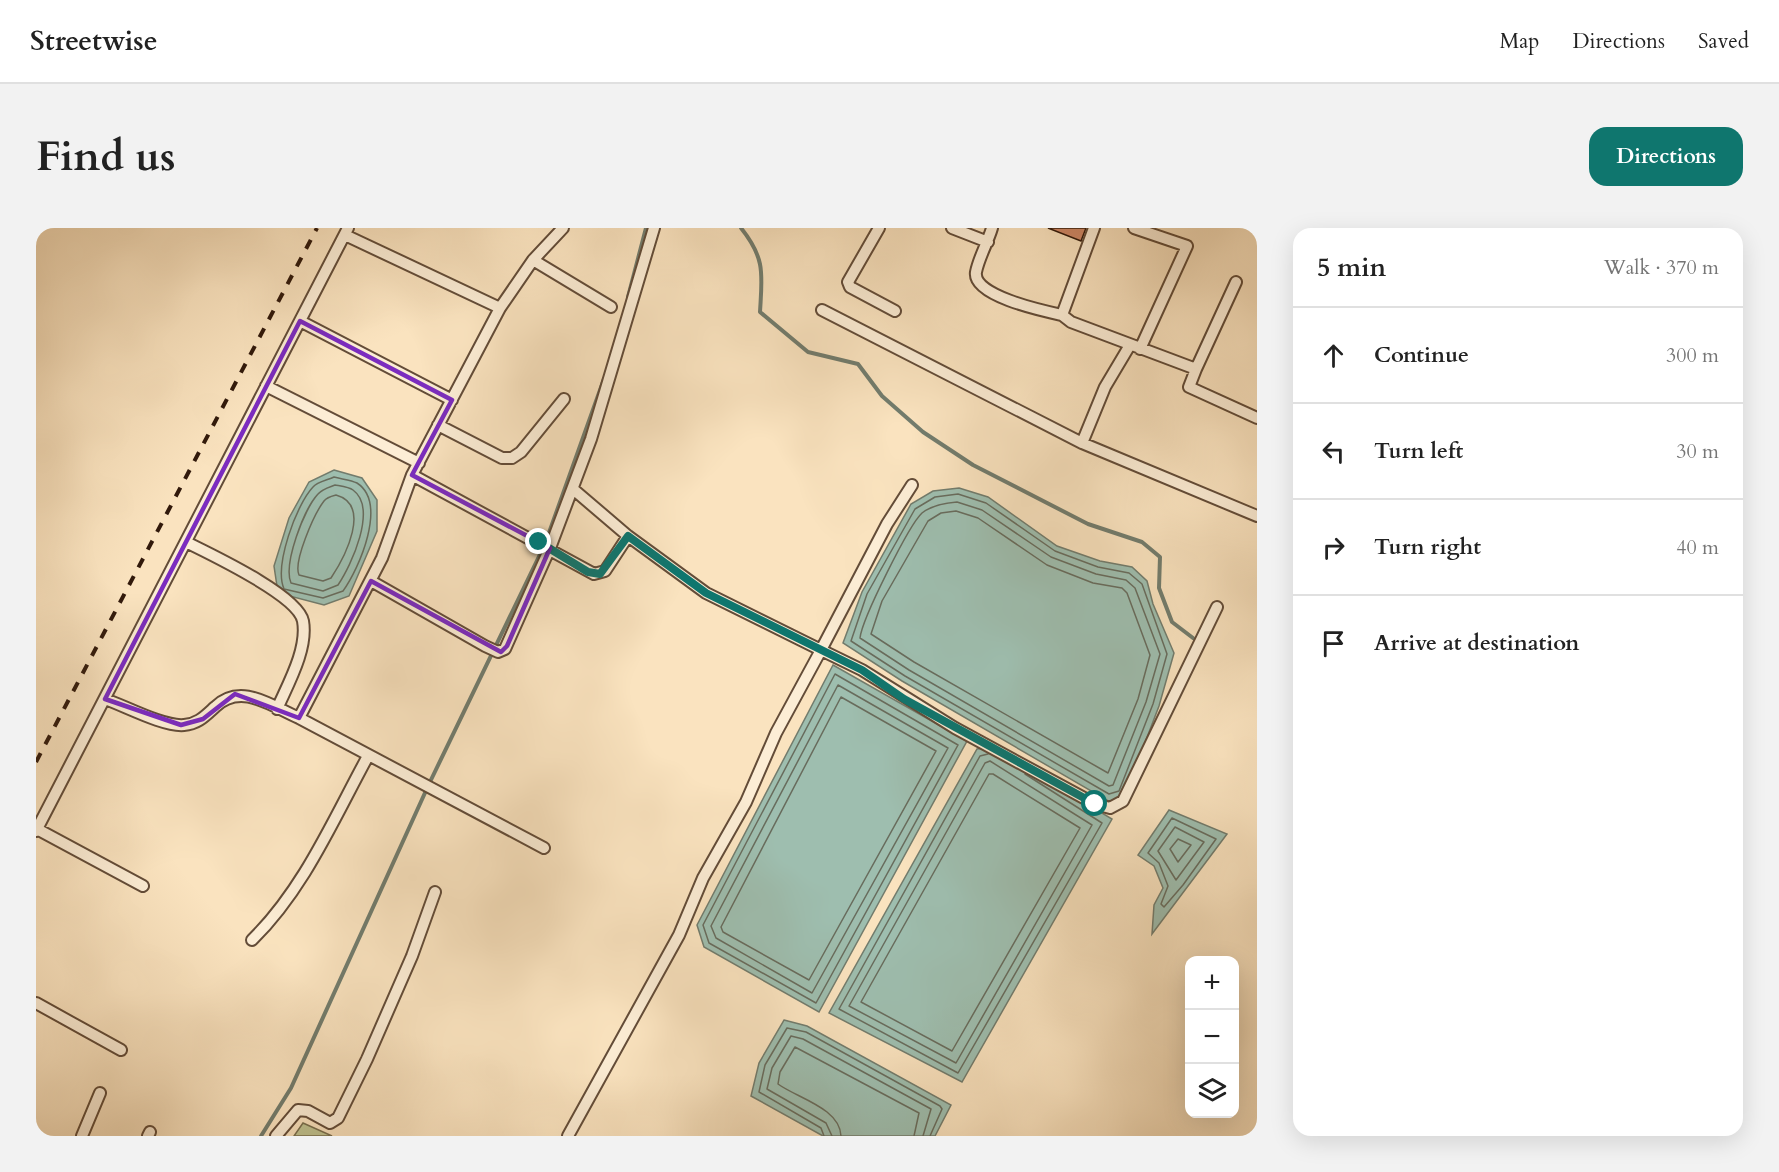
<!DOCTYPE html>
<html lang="en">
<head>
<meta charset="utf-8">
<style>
  body { margin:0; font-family:Cardo,serif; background:#f2f2f2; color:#222 }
  .controls { position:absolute; right:18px; bottom:18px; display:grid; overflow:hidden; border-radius:12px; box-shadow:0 6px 24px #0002 }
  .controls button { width:54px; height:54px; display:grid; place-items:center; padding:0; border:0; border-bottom:2px solid #e0e0e0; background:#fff; color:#222; font:30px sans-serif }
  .stop { position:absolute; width:18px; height:18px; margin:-14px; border:4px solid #0f766e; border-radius:50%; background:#fff }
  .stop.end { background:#0f766e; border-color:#fff; box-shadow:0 2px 6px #0008 }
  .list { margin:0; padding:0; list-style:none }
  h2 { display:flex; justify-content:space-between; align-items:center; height:78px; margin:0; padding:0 24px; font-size:26px }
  h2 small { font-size:20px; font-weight:400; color:#767676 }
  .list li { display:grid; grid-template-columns:39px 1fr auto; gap:18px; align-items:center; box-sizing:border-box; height:96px; padding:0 24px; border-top:2px solid #e0e0e0 }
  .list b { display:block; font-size:22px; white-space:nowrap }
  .list em { font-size:20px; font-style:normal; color:#767676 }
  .icon { flex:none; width:33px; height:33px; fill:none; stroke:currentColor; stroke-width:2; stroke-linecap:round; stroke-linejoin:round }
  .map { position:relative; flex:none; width:1221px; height:908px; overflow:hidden; border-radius:18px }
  header { display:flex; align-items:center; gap:36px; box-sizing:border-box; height:84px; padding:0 30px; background:#fff; border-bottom:2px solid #e0e0e0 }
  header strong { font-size:28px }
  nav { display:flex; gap:33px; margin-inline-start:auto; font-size:21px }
  .intro { display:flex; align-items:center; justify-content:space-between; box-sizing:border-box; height:144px; padding:0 36px }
  h1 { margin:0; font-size:42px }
  .button { padding:15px 27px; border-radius:18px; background:#0f766e; color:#fff; font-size:21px; font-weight:700 }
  main { display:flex; gap:36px; padding:0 36px }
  aside { flex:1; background:#fff; border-radius:18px; box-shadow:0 6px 24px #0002 }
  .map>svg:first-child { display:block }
  .green { fill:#bfc391; stroke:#786e4e; stroke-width:1.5 }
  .water { fill:#9ebeaf; stroke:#727c6d; stroke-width:1.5 }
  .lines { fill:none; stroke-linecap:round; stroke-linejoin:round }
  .shore { stroke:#686c5d; stroke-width:1.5 }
  .stream { stroke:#727c6d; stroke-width:4 }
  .building { fill:#cf8867; stroke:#31190b; stroke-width:1.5 }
  .street-casing { stroke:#634c38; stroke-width:14 }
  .street { stroke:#fcedd5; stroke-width:10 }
  .rail { stroke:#31190b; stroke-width:4; stroke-dasharray:10 10; stroke-linecap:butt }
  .route { stroke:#0f766e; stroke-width:8 }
  .marked { fill:none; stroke:#7b2cbf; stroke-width:4.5; stroke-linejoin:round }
</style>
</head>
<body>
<header>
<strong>Streetwise</strong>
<nav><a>Map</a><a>Directions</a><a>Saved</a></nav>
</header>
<div class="intro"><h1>Find us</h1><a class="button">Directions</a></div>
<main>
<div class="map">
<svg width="1221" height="908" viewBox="0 0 1221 908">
  <rect width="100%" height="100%" fill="#fae3bf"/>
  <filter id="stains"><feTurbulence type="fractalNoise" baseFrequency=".00333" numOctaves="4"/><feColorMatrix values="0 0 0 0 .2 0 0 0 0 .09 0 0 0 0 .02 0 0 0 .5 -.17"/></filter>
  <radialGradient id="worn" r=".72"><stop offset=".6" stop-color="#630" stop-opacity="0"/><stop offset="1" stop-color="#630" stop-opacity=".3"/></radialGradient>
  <!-- green -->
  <path class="green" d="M267,895l29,13h-38z"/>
  <!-- water -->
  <path class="water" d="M298,242l28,8 15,22v31l-28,65 -25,9 -46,-12 -4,-27 15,-48 20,-36z
    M923,260l29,9 69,49 43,15 32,6 15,14 6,23 21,49 -15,53 -34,89 -15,7 -208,-121 -59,-38 19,-51 49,-88 22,-13z
    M797,437l134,76 -148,271 -115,-65 -7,-22z
    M956,519l120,72 -150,263 -133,-69 148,-264z
    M1133,582l58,24 -75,100 2,-29 9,-17 -9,-22 -16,-11z
    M748,792l23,6 144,79 -16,31h-112l-72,-40 8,-33z"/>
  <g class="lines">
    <!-- shore -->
    <path class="shore" d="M298,249c7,2 17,3 23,6 31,20 2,86 -14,108l-20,7 -39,-9c-10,-23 12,-84 29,-102 4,-5 15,-7 21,-10z
      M299,257c5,1 14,2 18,5 25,18 -2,76 -15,95l-15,6 -32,-8c-8,-19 13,-74 27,-89 4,-5 12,-7 17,-9z
      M922,266l28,9 69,48 43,16 31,6 13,11 25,70 -14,50 -34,87 -10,3 -204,-118 -54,-35 16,-47 48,-85 20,-12z
      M300,267c36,10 9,62 -5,83l-8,3 -24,-6c-6,-13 15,-61 25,-74 3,-4 8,-5 12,-6z
      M921,274l25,8 69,47 45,17 30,6 9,8 25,66 -14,48 -33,83 -4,1 -200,-116 -49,-32c2,-19 49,-113 62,-125 10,-8 23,-10 35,-11z
      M920,283l22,7 69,47 46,18 29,5 5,5 23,62 -12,44 -30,74 -194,-111 -43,-28 11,-33 46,-80 13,-8z
      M799,446l123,71 -142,258 -107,-60 -6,-18z
      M802,457l110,63 -136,245 -96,-55 -5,-12z
      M805,469l95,54 -127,229 -86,-48 -2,-5z
      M952,526l-8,2 -141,253 119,64 144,-250 -77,-49
      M954,533l102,64 -136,238 -107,-57 136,-243z
      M953,546h4l87,54 -128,223 -91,-49z
      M1136,590l44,21 -33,46 -19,22 -3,-3 7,-18 -9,-23 -11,-10z
      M1139,599l29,15 -28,38 -18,-29z
      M1142,611l13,6 -13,17 -8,-13z
      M788,908l-3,-8 -62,-36 6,-27 22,-37 19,4 134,74 2,3 -12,27
      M796,908l-6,-13 -59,-34 5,-21 19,-32 12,3 128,70 -8,27
      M805,908c-1,-28 -44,-38 -63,-52l2,-12 15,-25 124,66 -5,23"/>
    <!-- stream -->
    <path class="stream" d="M705,0c25,31 21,47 19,84l48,40 50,12 24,32 41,36 50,33 115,59 54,18 18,15 -1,31 13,34 21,16
      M592,69l18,-69
      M225,908l30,-48 138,-304 116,-240 59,-165"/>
  </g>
  <!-- building -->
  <path class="building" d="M1012,0h38l-5,13z"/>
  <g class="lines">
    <defs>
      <path id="street" d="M843,0l-31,54 2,5 45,24
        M916,0l36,14
        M956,0c-4,14 -13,29 -16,44 -4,24 68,39 86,43
        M1058,0l-32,87 9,7 125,47 40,-87
        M1098,0l53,18 -47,103
        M309,7l155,73
        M497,32l78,47
        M786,82l260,133 175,73
        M264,93l152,79
        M1160,141l-7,18 68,31
        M230,158l153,77
        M402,197l64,33h10l9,-6 43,-53
        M1046,215l23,-56 25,-42
        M376,247l182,99 11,-3 23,-35
        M537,261l55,47 78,57 115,57 66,-126 25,-39
        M150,314c24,12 112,53 117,79 5,28 -15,63 -26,88
        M335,353l114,65 13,6 7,-3 45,-101 41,-109 63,-211
        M69,471c20,7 59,28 79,26 14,-1 21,-9 31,-18 26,-25 56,-1 84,11l245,130
        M263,490l83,-160 30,-83 88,-167 33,-48 30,-32
        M1,601l106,57
        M0,603l312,-603
        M216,712c52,-51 81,-120 116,-184
        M0,775l85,47
        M46,908l18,-43
        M112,908l2,-4
        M240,908l22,-26 10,1 22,12 8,-5 29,-59 45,-103 23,-64
        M532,908l111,-201 24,-57 43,-76 30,-69 45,-83 41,20 93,58 140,76 15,4 13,-7 94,-194"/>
    </defs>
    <!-- street casing -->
    <use href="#street" class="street-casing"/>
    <!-- street -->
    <use href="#street" class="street"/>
    <!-- rail -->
    <path class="rail" d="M0,534l281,-534"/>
  </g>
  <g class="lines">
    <!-- route -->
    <path class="route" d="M503,314l49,30 12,2 28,-38 78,57 156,77 42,29 191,105"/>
  </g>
  <!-- marked area -->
  <path class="marked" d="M264,93l152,79 -40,75 138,73 -43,98 -6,6 -130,-71 -72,137 -64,-24 -32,25 -22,6 -76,-26z"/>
  <rect width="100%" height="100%" filter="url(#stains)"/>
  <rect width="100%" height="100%" fill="url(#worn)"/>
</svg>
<div class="controls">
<button>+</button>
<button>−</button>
<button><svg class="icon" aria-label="layers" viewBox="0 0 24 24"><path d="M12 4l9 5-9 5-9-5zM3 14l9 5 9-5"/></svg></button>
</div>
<div class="stop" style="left:1059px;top:576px"></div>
<div class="stop end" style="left:503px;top:314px"></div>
</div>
<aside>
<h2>5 min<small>Walk · 370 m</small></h2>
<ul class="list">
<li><svg class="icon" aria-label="ahead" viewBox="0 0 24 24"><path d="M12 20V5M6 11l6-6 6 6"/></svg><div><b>Continue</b></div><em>300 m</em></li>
<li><svg class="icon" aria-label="left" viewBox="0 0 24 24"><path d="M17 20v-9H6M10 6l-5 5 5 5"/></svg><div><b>Turn left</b></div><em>30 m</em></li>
<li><svg class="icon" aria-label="right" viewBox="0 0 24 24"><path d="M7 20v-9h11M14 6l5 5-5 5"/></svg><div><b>Turn right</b></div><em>40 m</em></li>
<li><svg class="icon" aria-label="arrive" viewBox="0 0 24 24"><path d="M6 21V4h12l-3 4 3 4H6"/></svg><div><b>Arrive at destination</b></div></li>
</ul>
</aside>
</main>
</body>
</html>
